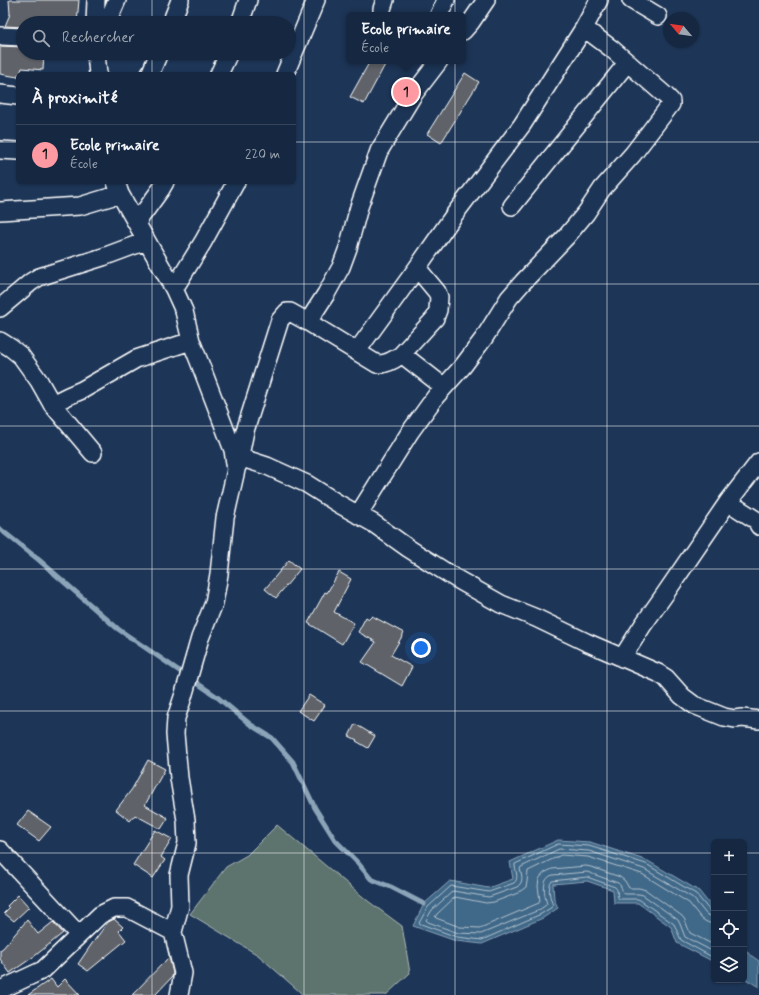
<!DOCTYPE html>
<html lang="fr">
<head>
<meta charset="utf-8">
<style>
  body { margin:0; font-family:Mynerve,sans-serif; background:#23344c; color:#f1f3f6 }
  .controls { position:absolute; right:12px; bottom:12px; display:grid; overflow:hidden; border-radius:6px; box-shadow:0 1px 3px #0004 }
  .controls button { width:36px; height:36px; display:grid; place-items:center; padding:0; border:0; border-bottom:1px solid #35445a; background:#162841; color:#f1f3f6; font:20px sans-serif }
  .compass { position:absolute; left:663px; top:12px; width:36px; height:36px; border-radius:50%; background:#162841; box-shadow:0 1px 3px #0004; rotate:299deg }
  .you { position:absolute; left:421px; top:648px; width:14px; height:14px; margin:-10px; border:3px solid #fff; border-radius:50%; background:#1a73e8; box-shadow:0 0 0 6px #1a73e833 }
  .badge { display:grid; place-items:center; width:26px; height:26px; border-radius:50%; background:#ff9aa2; color:#111; font-size:13px; font-weight:700 }
  .pin { position:absolute; translate:-50% -50%; border:2px solid #fff; box-shadow:0 1px 4px #0006 }
  .popup { position:absolute; left:346px; top:12px; width:120px; height:52px; box-sizing:border-box; display:grid; place-content:center; border-radius:6px; background:#162841; filter:drop-shadow(0 1px 3px #0005); font-size:13px; white-space:nowrap; color:#9ea6b1 }
  .popup b { font-size:15px; color:#f1f3f6 }
  .popup::after { content:''; position:absolute; left:50%; top:100%; margin-left:-8px; border:8px solid transparent; border-top-color:#162841 }
  .list { margin:0; padding:0; list-style:none }
  h2 { display:flex; justify-content:space-between; align-items:center; height:52px; margin:0; padding:0 16px; font-size:17px }
  h2 small { font-size:13px; font-weight:400; color:#9ea6b1 }
  .list li { display:grid; grid-template-columns:26px 1fr auto; gap:12px; align-items:center; box-sizing:border-box; height:60px; padding:0 16px; border-top:1px solid #35445a }
  .list b { display:block; font-size:15px; white-space:nowrap }
  .list p { margin:0; font-size:13px; white-space:nowrap; color:#9ea6b1 }
  .list em { font-size:13px; font-style:normal; color:#9ea6b1 }
  .icon { flex:none; width:22px; height:22px; fill:none; stroke:currentColor; stroke-width:2; stroke-linecap:round; stroke-linejoin:round }
  .map { position:relative; flex:none; width:759px; height:995px; overflow:hidden }
  .search { position:absolute; background:#162841; box-shadow:0 1px 3px #0004; left:16px; top:16px; width:280px; height:44px; display:flex; align-items:center; gap:10px; box-sizing:border-box; padding:0 14px; border-radius:22px; color:#9ea6b1; font-size:15px }
  .panel { position:absolute; background:#162841; box-shadow:0 1px 3px #0004; left:16px; top:72px; width:280px; height:112px; border-radius:6px }
  .map>svg:first-child { display:block }
  .green { fill:#5c736e; stroke:#aeb9b6 }
  .water { fill:#406888; stroke:#8ca4b8 }
  .lines { fill:none; stroke-linecap:round; stroke-linejoin:round }
  .shore { stroke:#b3c3cf; stroke-width:1 }
  .stream { stroke:#8ca4b8; stroke-width:5 }
  .building { fill:#5e6469; stroke:#fff }
  .minor-casing { stroke:#fff; stroke-width:20 }
  .minor { stroke:#1d3557; stroke-width:17 }
  .grid { fill:none; stroke:#fff; stroke-width:1; stroke-opacity:0.55 }
</style>
</head>
<body>
<div class="map">
<svg width="759" height="995" viewBox="0 0 759 995">
  <rect width="100%" height="100%" fill="#1d3557"/>
  <filter id="ink" filterUnits="userSpaceOnUse"><feTurbulence type="fractalNoise" baseFrequency=".025" numOctaves="2"/><feDisplacementMap in="SourceGraphic" scale="8" xChannelSelector="R" yChannelSelector="G"/><feConvolveMatrix kernelMatrix="1 2 1 2 8 2 1 2 1" color-interpolation-filters="sRGB"/></filter>
  <g filter="url(#ink)">
    <!-- green -->
    <path class="green" d="M277,825l91,76 34,25 8,47 -24,22h-84l-2,-3 -42,-37 -68,-41 36,-47 21,-12z"/>
    <!-- water -->
    <path class="water" d="M558,840l32,2 58,19 51,30 15,19v52l-37,-19 -6,-16 -33,-24h-24l-1,-13 -26,-9 -34,3 1,15 4,9 -15,10 -61,26 -26,-3 -43,-15 11,-22 26,-23 38,7 25,-9 -3,-17z
      M744,947l5,7 10,7v26l-15,-9z"/>
    <g class="lines">
      <!-- shore -->
      <path class="shore" d="M714,912l-4,-1 -14,-17 -50,-30 -57,-18 -31,-2 -43,20v2c1,6 4,13 -1,17l-25,9 -38,-6 -23,21 -9,16 2,1 36,13 25,3 59,-26 11,-7 1,-2c-3,-6 -6,-18 -1,-24l35,-4 28,10c4,3 1,9 4,12h19l2,1 34,24 7,16 33,18
        M714,917l-4,-1 -4,-2 -13,-16 -49,-29 -55,-18 -30,-2 -38,18 -1,2c2,7 4,13 -3,18l-28,10 -36,-6 -21,19 -6,10 2,2 30,11 23,1 58,-24 7,-5 1,-1c-3,-10 -6,-26 6,-29l34,-3 31,11c5,4 3,8 6,11h15l4,1 35,25 2,4 5,13 29,15
        M714,923h-5l-4,-2 -4,-3 -12,-15 -47,-29 -54,-17 -27,-2 -33,16 -1,11 -1,5 -8,6 -24,9 -8,1 -31,-6 -18,17 -2,3 1,1 24,9 20,1 59,-25 1,-2 -2,-15 1,-7 5,-6 8,-4 34,-3 5,1 29,10 5,4 4,7h10l7,2 36,26 3,4 5,13 24,12"/>
      <!-- stream -->
      <path class="stream" d="M0,529l39,31 79,69 98,67 35,29 21,13 21,24 22,46 20,32 23,23 13,16 20,8 33,17"/>
    </g>
    <!-- building -->
    <path class="building" d="M9,0h70l-2,23h-54v4l-18,-1 5,-12z
      M0,46l23,1v6h21l-1,17 -21,-2 -2,6h-2v3l-18,-3z
      M370,61h17l-23,43 -14,-7z
      M465,73l14,9 -38,61 -14,-9z
      M289,560l11,9 -24,29 -11,-9z
      M339,572l12,7 -17,33 20,11 -12,21 -34,-21 17,-31 2,1z
      M372,616l32,17 -13,22 21,12 -10,19 -40,-24 14,-20 -18,-10 8,-15 3,2z
      M309,695l16,10 -11,16 -16,-10z
      M355,724l20,12 -7,12 -12,-7 1,-1 -8,-4z
      M148,760l17,9 -20,36 23,13 -7,11 -26,-14 -5,6 -14,-11 16,-21z
      M28,811l23,16 -12,14 -22,-16z
      M155,830l17,9 -11,18 4,3 -12,18 -20,-13z
      M18,895l11,12 -15,14 -10,-8 5,-5 -2,-2z
      M114,919l9,8 -4,4 7,9 -38,31 -10,-7 13,-19 17,-23z
      M27,920l11,14 15,-12 10,11 -27,22 -26,18 -10,-14v-9l3,-2z
      M169,957l4,16 -1,4 -17,18h-23z
      M51,979l6,8 8,-8 15,16h-52z"/>
    <g class="lines">
      <defs>
        <path id="minor" d="M631,0l27,16
          M382,15v-6l3,-9
          M439,15l7,-15
          M95,23l1,-23
          M107,23l10,-23
          M171,23l9,-23
          M240,23l8,-23
          M463,31l8,-9 15,-22
          M0,36l23,1
          M96,53l2,21
          M150,74l9,-21
          M219,74l10,-21
          M285,74l31,-74
          M0,94l18,2
          M0,150l18,1
          M116,182l4,12 54,95 10,22 7,30 8,20 34,89 3,20 -11,48 -6,56 -5,29 -14,35 -17,59 -7,21 -1,16 4,44 7,42 1,23 -8,32 1,31 -7,26 10,41 -4,22
          M512,206l115,-143
          M0,211l80,-5 40,-12
          M137,222l24,-33 4,-7
          M174,289l29,-47 33,-60
          M0,308l31,-26 8,-5 64,-20 43,-16
          M308,322l69,42c9,1 17,-4 24,-9h2l41,32
          M0,341l11,7 10,8 18,25 13,23 41,49
          M357,351l60,-83 37,-53 68,-90 62,-97 15,-28
          M401,355l34,-37 3,-8 1,-13 -2,-5 -20,-24
          M52,404l16,-8 14,-6 54,-31 55,-18
          M239,457l28,9 40,18 32,20 34,19 35,25 47,30 46,26 35,14 50,24 72,31 8,5 16,18 12,9 30,12 11,2 7,-1 17,2
          M238,465l7,-34 35,-111 7,-8h3l18,10 18,-28 15,-27 7,-19 11,-41 20,-56 34,-56 26,-34
          M728,502l28,18 3,6
          M358,515l52,-83 26,-36 27,-30 21,-28 25,-40 14,-16 43,-45 20,-24 16,-24 31,-35 38,-50v-3l-5,-5 -54,-47 -28,-21
          M622,658l21,-33 22,-31 63,-92 31,-40
          M0,850l79,85
          M0,990l43,-20 57,-55 14,-7h13l46,24"/>
      </defs>
      <!-- minor casing -->
      <use href="#minor" class="minor-casing"/>
      <!-- minor -->
      <use href="#minor" class="minor"/>
    </g>
  </g>
  <!-- grid -->
  <path class="grid" d="M152,0v23M304,0v995M455,0v995M607,0v995M152,53v21M0,142h18M294,142h465M152,182v813M0,284h759M0,426h759M0,569h759M0,711h759M0,853h714M744,853h15"/>
</svg>
<div class="controls">
<button>+</button>
<button>−</button>
<button><svg class="icon" aria-label="locate" viewBox="0 0 24 24"><circle cx="12" cy="12" r="6"/><path d="M12 2v4M12 18v4M2 12h4M18 12h4"/></svg></button>
<button><svg class="icon" aria-label="layers" viewBox="0 0 24 24"><path d="M12 4l9 5-9 5-9-5zM3 14l9 5 9-5"/></svg></button>
</div>
<svg class="compass" viewBox="-18 -18 36 36"><path d="M0-13l5 13h-10z" fill="#e53935"/><path d="M0 13l5-13h-10z" fill="#9ea6b1"/></svg>
<div class="you"></div>
<div class="pin badge" style="left:406px;top:92px">1</div>
<div class="popup"><b>Ecole primaire</b>École</div>
<div class="search"><svg class="icon" aria-label="search" viewBox="0 0 24 24"><circle cx="10" cy="10" r="6"/><path d="M15 15l6 6"/></svg>Rechercher</div>
<section class="panel">
<h2>À proximité<small></small></h2>
<ul class="list">
<li><span class="badge">1</span><div><b>Ecole primaire</b><p>École</p></div><em>220 m</em></li>
</ul>
</section>
</div>
</body>
</html>
